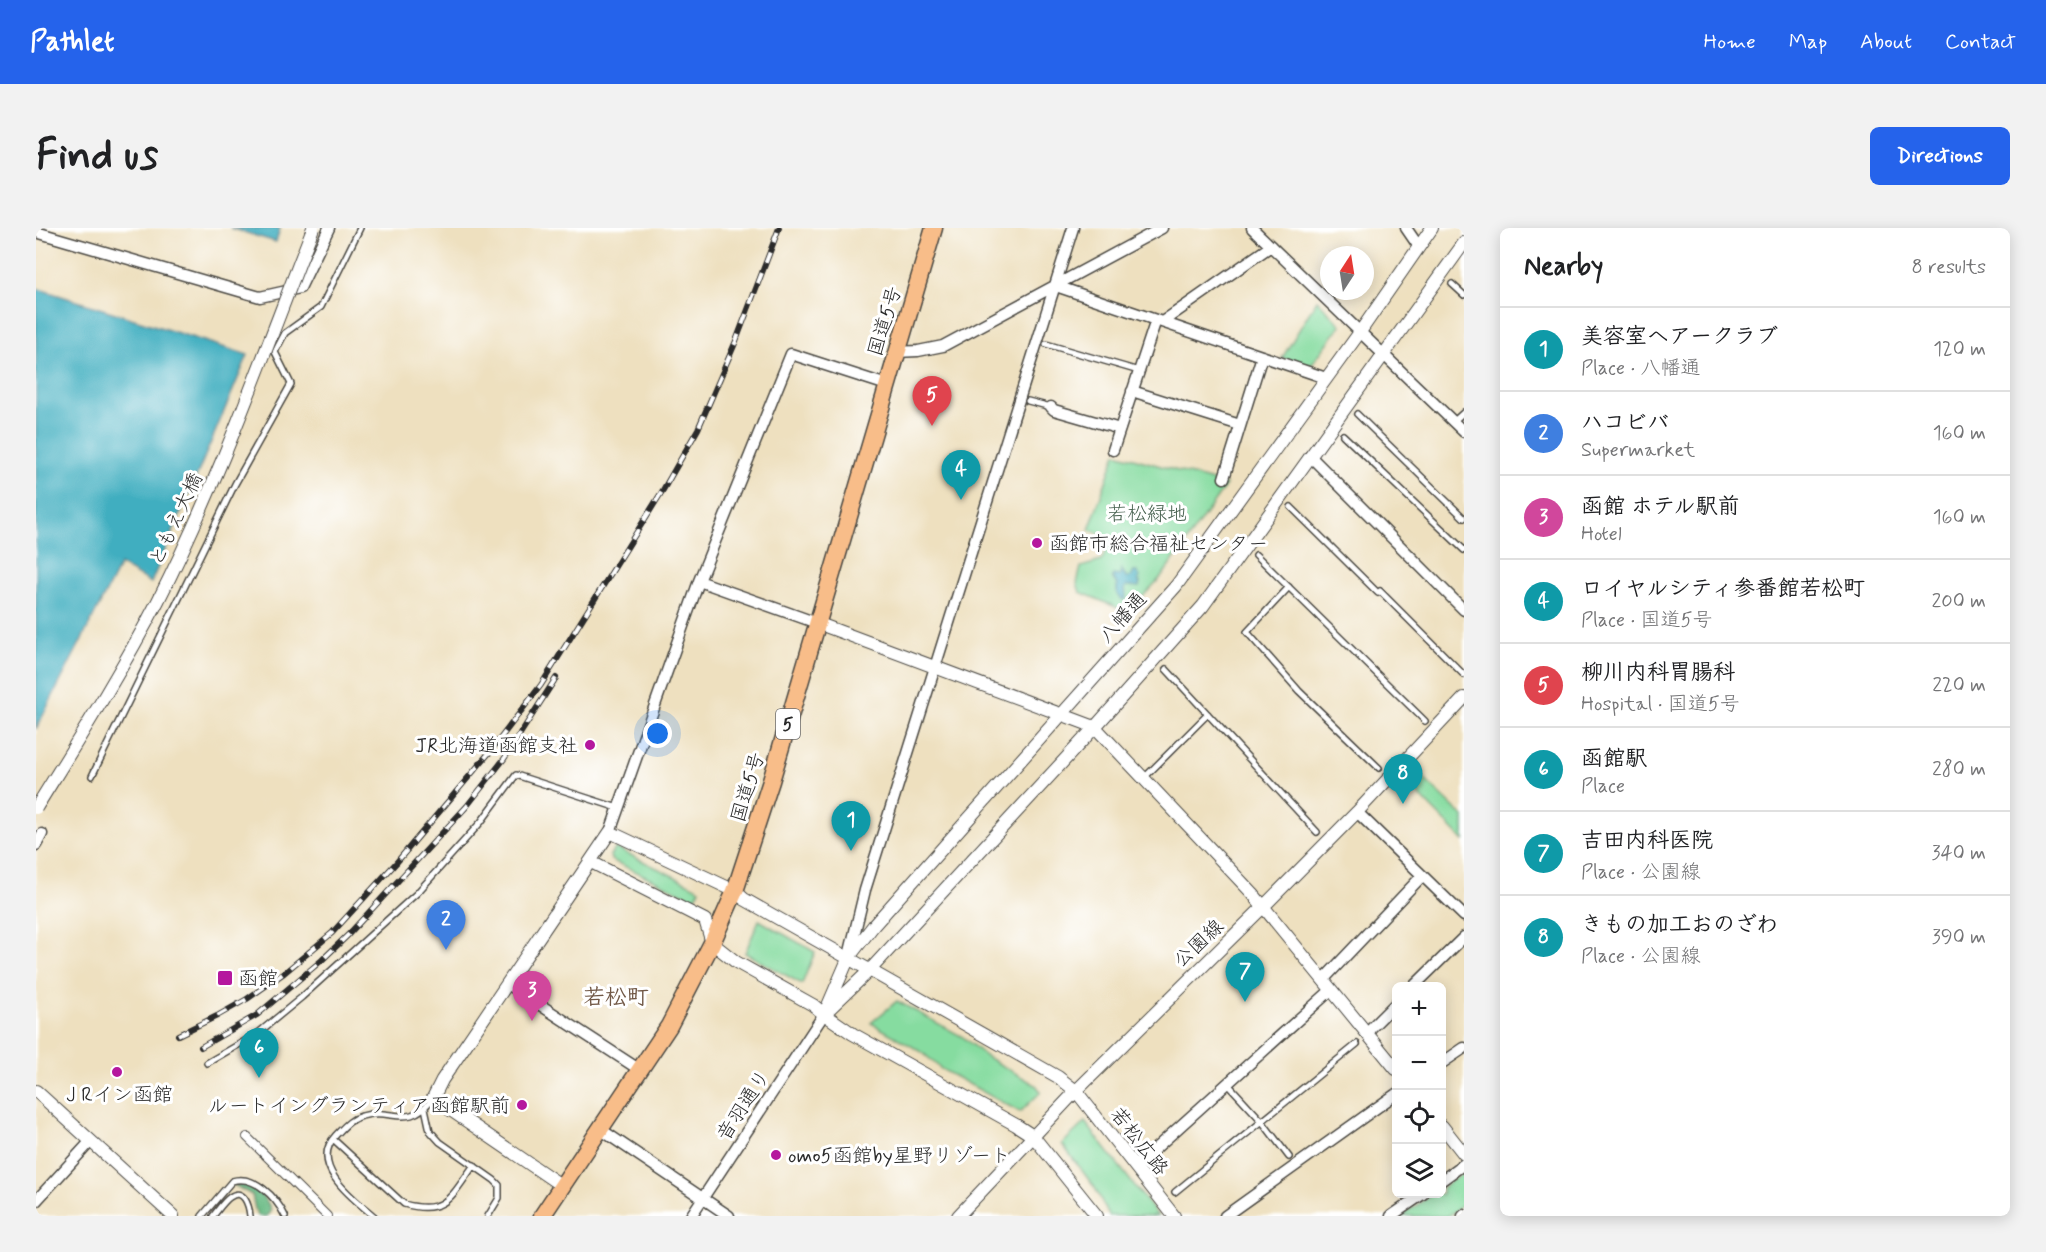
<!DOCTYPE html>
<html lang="en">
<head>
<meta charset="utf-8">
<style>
  body { margin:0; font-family:Mynerve,"Klee One",sans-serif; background:#f2f2f2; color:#202124 }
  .controls { position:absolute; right:18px; bottom:18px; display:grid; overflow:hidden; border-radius:9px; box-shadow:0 3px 15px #0003 }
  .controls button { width:54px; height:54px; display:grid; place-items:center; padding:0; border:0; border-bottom:2px solid #e0e0e0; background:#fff; color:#202124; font:30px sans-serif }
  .compass { position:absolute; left:1284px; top:18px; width:54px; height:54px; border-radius:50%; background:#fff; box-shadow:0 3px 15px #0003; rotate:12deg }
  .you { position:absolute; left:622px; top:506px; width:21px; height:21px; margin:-15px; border:4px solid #fff; border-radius:50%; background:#1a73e8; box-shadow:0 0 0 9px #1a73e833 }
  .badge { display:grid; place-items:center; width:39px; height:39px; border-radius:50%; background:#2563eb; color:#fff; font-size:20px; font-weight:700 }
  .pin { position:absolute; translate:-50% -50px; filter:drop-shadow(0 2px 3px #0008) }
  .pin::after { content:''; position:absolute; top:32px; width:21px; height:18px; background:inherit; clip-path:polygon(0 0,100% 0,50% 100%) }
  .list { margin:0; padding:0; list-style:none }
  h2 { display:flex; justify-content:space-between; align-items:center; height:78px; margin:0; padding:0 24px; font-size:26px }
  h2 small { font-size:20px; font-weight:400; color:#757577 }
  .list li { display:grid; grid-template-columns:39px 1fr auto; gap:18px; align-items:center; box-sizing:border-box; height:84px; padding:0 24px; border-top:2px solid #e0e0e0 }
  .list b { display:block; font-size:22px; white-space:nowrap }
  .list p { margin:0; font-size:20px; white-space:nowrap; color:#757577 }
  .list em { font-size:20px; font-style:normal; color:#757577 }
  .icon { flex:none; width:33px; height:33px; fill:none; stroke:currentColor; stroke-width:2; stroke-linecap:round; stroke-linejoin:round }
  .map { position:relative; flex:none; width:1428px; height:988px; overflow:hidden; border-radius:9px }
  header { display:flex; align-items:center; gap:36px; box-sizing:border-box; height:84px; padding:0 30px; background:#2563eb; color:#fff }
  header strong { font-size:28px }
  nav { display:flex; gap:33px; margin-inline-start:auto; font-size:21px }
  .intro { display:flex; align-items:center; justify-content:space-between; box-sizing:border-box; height:144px; padding:0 36px }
  h1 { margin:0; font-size:42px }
  .button { padding:15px 27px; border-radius:9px; background:#2563eb; color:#fff; font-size:21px; font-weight:700 }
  main { display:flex; gap:36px; padding:0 36px }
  aside { flex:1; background:#fff; border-radius:9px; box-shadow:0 3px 15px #0003 }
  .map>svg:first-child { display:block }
  .green { fill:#86dca0; stroke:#588466; stroke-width:1.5 }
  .forest { fill:#6cbc86; stroke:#4c7458; stroke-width:1.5 }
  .water { fill:#41aec0; stroke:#366c76; stroke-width:1.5 }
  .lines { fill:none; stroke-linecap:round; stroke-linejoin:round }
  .service-casing { stroke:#484641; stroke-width:8 }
  .pedestrian-casing { stroke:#484641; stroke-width:10 }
  .minor-casing { stroke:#484641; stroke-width:13 }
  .tertiary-casing { stroke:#484641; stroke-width:14 }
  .trunk-casing { stroke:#484641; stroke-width:19 }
  .service { stroke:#fff; stroke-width:5 }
  .pedestrian { stroke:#fff; stroke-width:8 }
  .minor { stroke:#fff; stroke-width:10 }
  .tertiary { stroke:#fff; stroke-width:12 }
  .trunk { stroke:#f8bd89; stroke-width:16 }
  .rail-casing { stroke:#2b2b2b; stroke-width:6 }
  .rail { stroke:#fff; stroke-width:4; stroke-dasharray:11; stroke-linecap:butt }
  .tertiary-bridge-casing { stroke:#484641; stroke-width:14; stroke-linecap:butt }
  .tertiary-bridge { stroke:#fff; stroke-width:12 }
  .poi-dot { fill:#b5179e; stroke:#fff; stroke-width:2 }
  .labels { text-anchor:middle; stroke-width:6; stroke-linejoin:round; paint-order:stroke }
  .shield { fill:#fff; stroke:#6b6b6b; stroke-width:1.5 }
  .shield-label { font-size:18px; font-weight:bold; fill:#2b2b2b }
  .street-label { font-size:20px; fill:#2b2b2b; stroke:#fff }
  .park-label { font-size:20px; fill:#46604e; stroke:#fff }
  .poi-label { font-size:20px; fill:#2b2b2b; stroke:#fff; text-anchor:start }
  .quarter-label { font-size:22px; font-weight:bold; fill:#725947; stroke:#fff }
</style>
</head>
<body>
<header>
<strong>Pathlet</strong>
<nav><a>Home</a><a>Map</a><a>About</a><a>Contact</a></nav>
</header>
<div class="intro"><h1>Find us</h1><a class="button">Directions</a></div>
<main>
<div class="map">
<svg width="1428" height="988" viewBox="0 0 1428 988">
  <rect width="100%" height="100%" fill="#fff"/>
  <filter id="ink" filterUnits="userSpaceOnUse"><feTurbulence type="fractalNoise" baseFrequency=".0167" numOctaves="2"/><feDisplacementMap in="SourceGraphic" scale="12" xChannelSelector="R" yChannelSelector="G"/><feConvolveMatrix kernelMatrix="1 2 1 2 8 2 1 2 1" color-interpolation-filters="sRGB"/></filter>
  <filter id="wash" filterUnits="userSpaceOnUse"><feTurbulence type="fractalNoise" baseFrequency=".008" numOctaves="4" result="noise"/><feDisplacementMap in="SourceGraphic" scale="24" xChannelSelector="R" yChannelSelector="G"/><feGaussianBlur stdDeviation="1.35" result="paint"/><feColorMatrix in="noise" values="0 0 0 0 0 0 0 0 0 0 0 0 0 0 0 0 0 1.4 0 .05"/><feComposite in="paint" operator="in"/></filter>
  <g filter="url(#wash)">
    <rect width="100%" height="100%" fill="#eee0bf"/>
    <!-- green -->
    <path class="green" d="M1281,72l24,25 -31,42 -28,-9z
      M1080,225l110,32 -63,90 -35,37 -48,-20 -3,-9 4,-16 20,-6c9,-15 6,-27 -12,-31z
      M1384,547l44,42v24l-54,-55z
      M580,620l84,41 -5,10 -84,-39 -1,-5z
      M723,692l56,32 -13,32 -57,-31z
      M861,773l66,36 22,19 51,29 5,7 -21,20 -79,-43 -19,-17 -51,-29z
      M1049,894l73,94h-49l-14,-28 -33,-44z
      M1425,946h3v30l-16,12h-47l32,-22h9v-6z"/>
    <!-- forest -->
    <path class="forest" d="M205,955c12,3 26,15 30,27l-4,6h-9l-3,-7 -3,-14 -18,-10z"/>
    <!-- water -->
    <path class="water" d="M194,0h50l-4,14z
      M0,60l212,67 -97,228 -31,-18 -84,164z
      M1085,341l6,9 5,-2 1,-4h4l3,5 -2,4 2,1 -1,5 -12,-1 -2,2 1,11 -3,1 -6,-6v-9l-5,-8 1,-2 7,1z"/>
  </g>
  <g filter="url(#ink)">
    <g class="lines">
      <defs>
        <path id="service" d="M1416,56l12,11
          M1010,116l93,27
          M992,173l23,6
          M1321,186l107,104
          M1417,194l11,-10
          M1307,207l121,115
          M1255,279l87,86 2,-2 84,84
          M1220,327l169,166
          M1253,359l-42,45 52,59 80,77
          M1130,441l151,163
          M56,548l143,-292 56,-100 -16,-32 10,-19 36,-26 39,-79
          M1108,550l64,-64
          M171,835l50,-29 45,-37 115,-104 64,-71 35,-47 102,33
          M1191,855l34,37 28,37
          M389,880l5,23 10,11 54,38 5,5v13l-11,18
          M297,911l71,65c42,12 48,-9 70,-39
          M1139,964l182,-148
          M166,988l30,-35c22,-7 44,16 53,35
          M177,988c5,-6 11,-15 17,-19 14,-10 19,9 20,19
          M338,988c-22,-18 -66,-51 -38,-81 8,-8 14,-16 26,-19 31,-9 45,15 71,-18"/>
        <path id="pedestrian" d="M211,909l80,79"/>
        <path id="minor" d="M1216,0l212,204
          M1370,0l13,19
          M0,4l224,65 40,-9 29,-60
          M1020,58l270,92
          M1126,94l109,-76
          M860,124l22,-1 25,-5 219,-118
          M1096,163l108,34
          M1015,179l3,3 66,19
          M1077,222l43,-130
          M1274,228l154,154
          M1188,250l38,-122
          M663,353l118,42
          M1321,584l107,104
          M574,604l89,-251 92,-227 96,31
          M0,617l6,-11
          M813,728l16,-66 208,-662
          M1287,752l99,-104
          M472,756l132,86
          M1378,758l50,-49
          M1330,805l30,-30
          M1406,835l22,-15
          M564,901l129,87
          M1100,938l195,-176
          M1406,952l22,-16
          M0,973l54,-59
          M655,988l133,-202
          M1189,988l171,-122
          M1355,988l32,-22
          M1427,988l1,-1"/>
        <path id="tertiary" d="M781,395l278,104 158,167 143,175
          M555,634l114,58 7,23 24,19 77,43 11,9 29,20 163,91 17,11 64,80
          M791,780l22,-51 25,-32 302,-339 184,-254 72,-104
          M788,786l46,-44 225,-243 108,-121 261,-363
          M0,863l137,125
          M1406,898l22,28
          M526,958l-129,-88 9,-18 168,-248 125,59 9,8 314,178 18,14 98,125
          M922,988l118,-125 187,-184 94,-95 107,-114"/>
        <path id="trunk" d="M506,988l127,-190 43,-83 23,-52 36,-110 163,-553"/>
      </defs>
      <!-- service casing -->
      <use href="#service" class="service-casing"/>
      <!-- pedestrian casing -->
      <use href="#pedestrian" class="pedestrian-casing"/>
      <!-- minor casing -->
      <use href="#minor" class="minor-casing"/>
      <!-- tertiary casing -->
      <use href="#tertiary" class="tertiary-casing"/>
      <!-- trunk casing -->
      <use href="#trunk" class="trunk-casing"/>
      <!-- service -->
      <use href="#service" class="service"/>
      <!-- pedestrian -->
      <use href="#pedestrian" class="pedestrian"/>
      <!-- minor -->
      <use href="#minor" class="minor"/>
      <!-- tertiary -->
      <use href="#tertiary" class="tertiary"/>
      <!-- trunk -->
      <use href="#trunk" class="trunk"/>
      <defs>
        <path id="rail" d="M142,807l39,-19 30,-17 37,-26 48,-40 64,-70 93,-110 52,-68 122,-195 35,-61 38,-88 43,-113
          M165,819l56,-32 65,-55 26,-25 119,-129 37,-47 52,-81"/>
      </defs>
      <!-- rail casing -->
      <use href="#rail" class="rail-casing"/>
      <!-- rail -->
      <use href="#rail" class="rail"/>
      <defs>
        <path id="tertiary-bridge" d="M0,580c42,-68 85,-136 122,-207 61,-120 106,-248 155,-373"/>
      </defs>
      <!-- tertiary-bridge casing -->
      <use href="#tertiary-bridge" class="tertiary-bridge-casing"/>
      <!-- tertiary-bridge -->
      <use href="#tertiary-bridge" class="tertiary-bridge"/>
    </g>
  </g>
  <!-- markers -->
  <g class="poi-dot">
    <circle cx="1001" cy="315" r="6"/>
    <circle cx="554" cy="517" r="6"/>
    <rect x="181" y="742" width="16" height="16" rx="3"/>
    <circle cx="81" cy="844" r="6"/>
    <circle cx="486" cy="877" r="6"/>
    <circle cx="740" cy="927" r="6"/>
  </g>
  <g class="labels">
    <!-- shield labels -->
    <rect class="shield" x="740" y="481" width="24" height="30" rx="4.5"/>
    <g class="shield-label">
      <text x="752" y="502">5</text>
    </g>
    <!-- street labels -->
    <g class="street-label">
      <text transform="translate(848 93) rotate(-73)" y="7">国道5号</text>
      <text transform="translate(139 291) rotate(-65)" y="7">ともえ大橋</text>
      <text transform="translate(1086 389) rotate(-48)" y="7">八幡通</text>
      <text transform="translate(711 559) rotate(-73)" y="7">国道5号</text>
      <text transform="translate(1162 715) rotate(-43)" y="7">公園線</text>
      <text transform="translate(707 877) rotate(-57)" y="7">音羽通り</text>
      <text transform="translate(1104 913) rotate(52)" y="7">若松広路</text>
    </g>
    <!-- park labels -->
    <g class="park-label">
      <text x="1111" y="292">若松緑地</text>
    </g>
    <!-- poi labels -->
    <g class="poi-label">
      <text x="1013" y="322">函館市総合福祉センター</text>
      <text x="542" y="524" text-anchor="end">JR北海道函館支社</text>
      <text x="202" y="757">函館</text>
      <text x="81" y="873" text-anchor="middle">ＪRイン函館</text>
      <text x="474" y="884" text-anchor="end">ルートイングランティア函館駅前</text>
      <text x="752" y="934">omo5函館by星野リゾート</text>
    </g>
    <!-- quarter labels -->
    <g class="quarter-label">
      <text x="580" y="776">若松町</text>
    </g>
  </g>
</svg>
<div class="controls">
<button>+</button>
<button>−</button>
<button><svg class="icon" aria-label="locate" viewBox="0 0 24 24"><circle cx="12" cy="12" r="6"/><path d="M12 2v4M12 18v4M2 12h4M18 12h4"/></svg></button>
<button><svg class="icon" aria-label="layers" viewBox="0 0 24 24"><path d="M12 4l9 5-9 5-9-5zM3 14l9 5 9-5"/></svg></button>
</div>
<svg class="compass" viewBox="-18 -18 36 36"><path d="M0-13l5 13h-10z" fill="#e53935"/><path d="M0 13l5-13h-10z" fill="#757577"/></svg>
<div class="you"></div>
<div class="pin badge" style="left:815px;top:623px;background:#0f9aa8">1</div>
<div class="pin badge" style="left:410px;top:722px;background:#3f7fe0">2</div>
<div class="pin badge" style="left:496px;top:793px;background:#d1479c">3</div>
<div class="pin badge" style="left:925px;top:272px;background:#0f9aa8">4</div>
<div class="pin badge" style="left:896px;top:198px;background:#e0444e">5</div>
<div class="pin badge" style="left:223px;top:850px;background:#0f9aa8">6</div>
<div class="pin badge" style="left:1209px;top:774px;background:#0f9aa8">7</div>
<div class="pin badge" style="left:1367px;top:576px;background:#0f9aa8">8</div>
</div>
<aside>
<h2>Nearby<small>8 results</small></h2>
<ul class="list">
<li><span class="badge" style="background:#0f9aa8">1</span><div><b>美容室ヘアークラブ</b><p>Place · 八幡通</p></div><em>120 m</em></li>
<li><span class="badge" style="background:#3f7fe0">2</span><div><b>ハコビバ</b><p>Supermarket</p></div><em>160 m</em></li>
<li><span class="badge" style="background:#d1479c">3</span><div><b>函館 ホテル駅前</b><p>Hotel</p></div><em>160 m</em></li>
<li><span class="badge" style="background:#0f9aa8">4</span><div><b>ロイヤルシティ参番館若松町</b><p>Place · 国道5号</p></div><em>200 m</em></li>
<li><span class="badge" style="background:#e0444e">5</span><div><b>柳川内科胃腸科</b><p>Hospital · 国道5号</p></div><em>220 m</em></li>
<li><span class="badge" style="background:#0f9aa8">6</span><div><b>函館駅</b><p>Place</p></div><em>280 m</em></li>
<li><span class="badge" style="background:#0f9aa8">7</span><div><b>吉田内科医院</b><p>Place · 公園線</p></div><em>340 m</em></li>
<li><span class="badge" style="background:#0f9aa8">8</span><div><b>きもの加工おのざわ</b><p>Place · 公園線</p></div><em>390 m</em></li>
</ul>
</aside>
</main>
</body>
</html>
